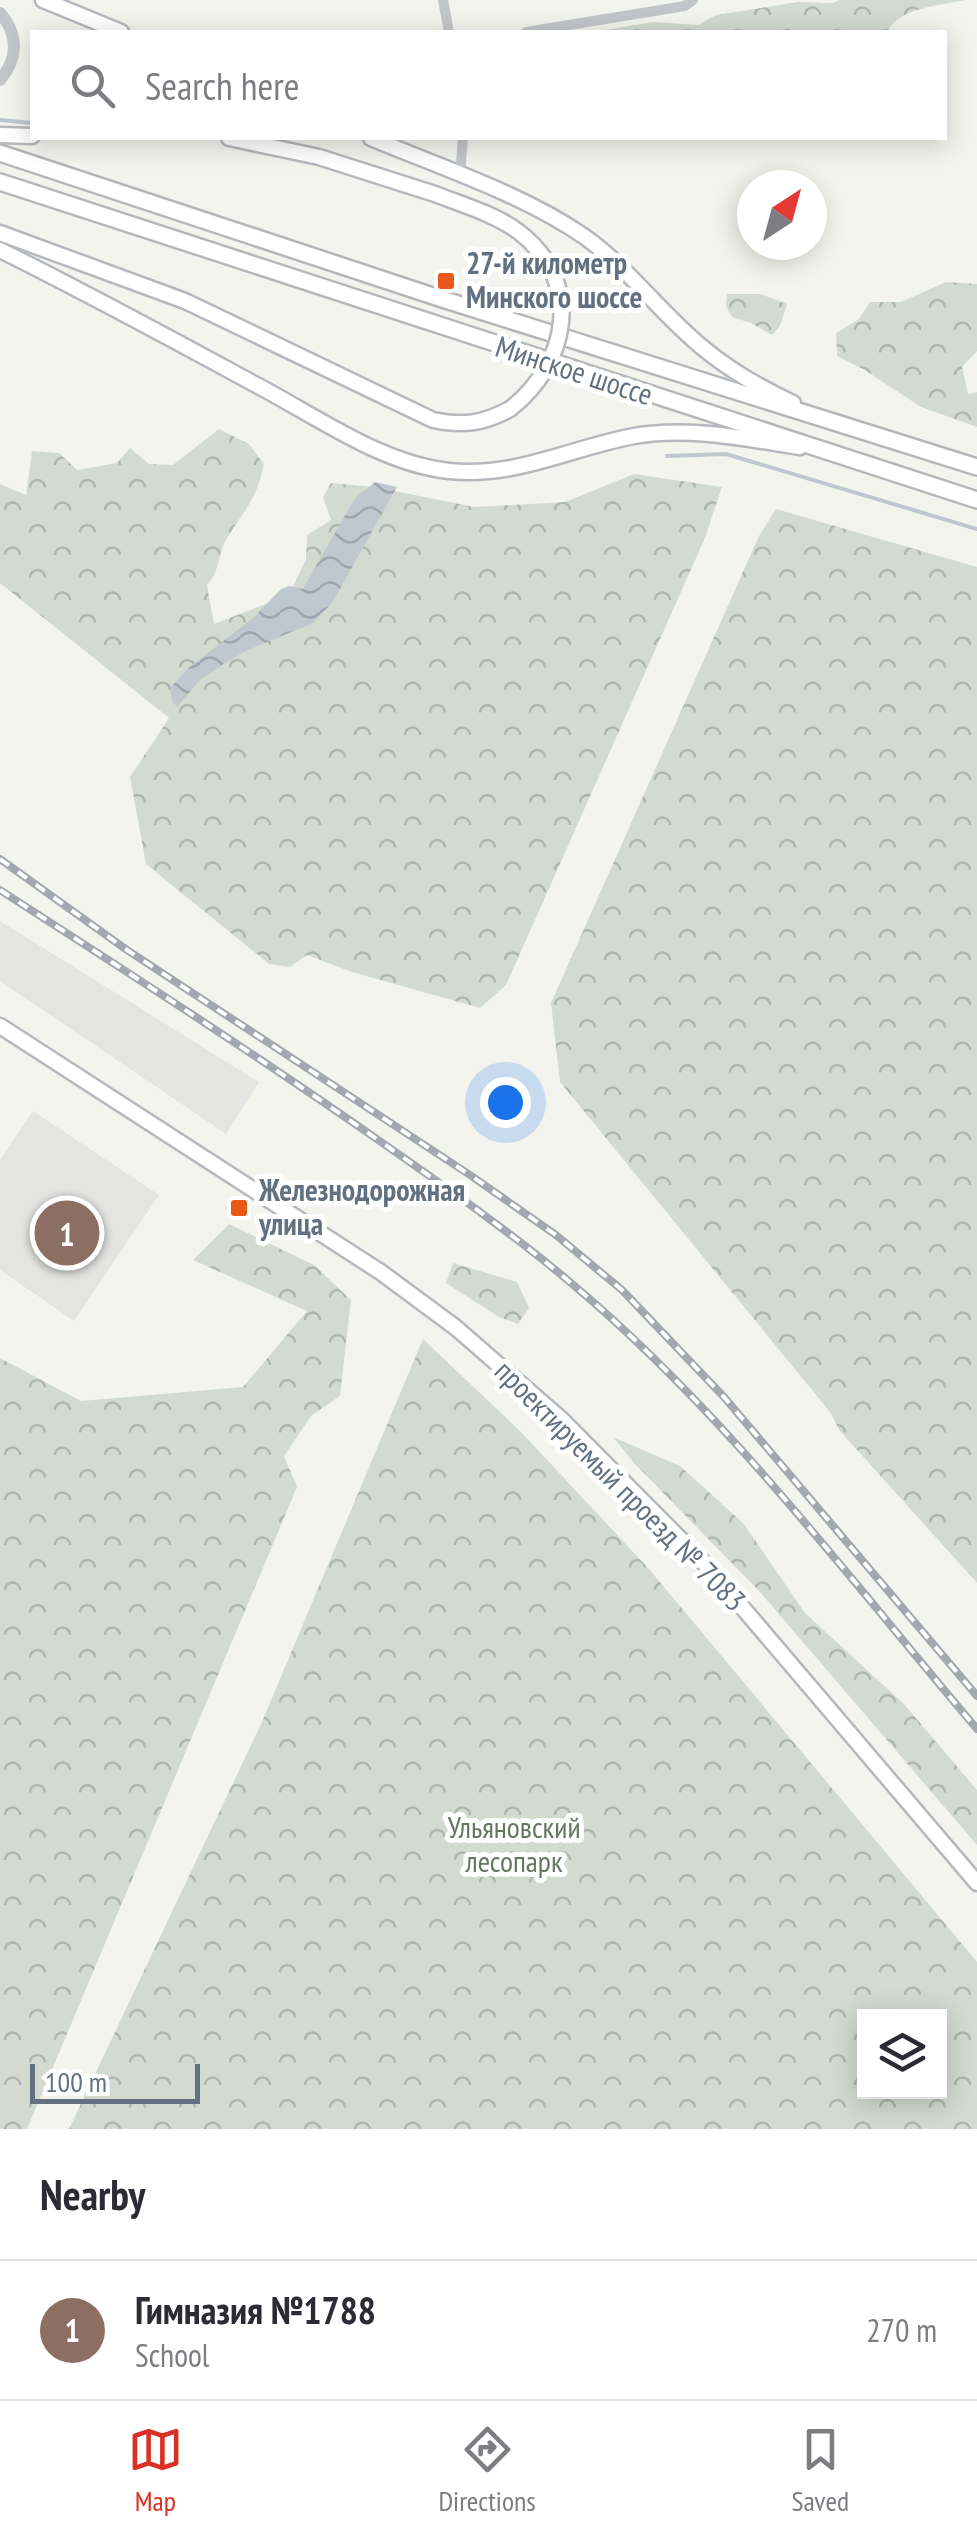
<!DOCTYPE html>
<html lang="en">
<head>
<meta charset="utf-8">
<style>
  body { margin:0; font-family:"PT Sans Narrow",sans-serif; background:#f2f2f3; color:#2b2b33 }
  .controls { position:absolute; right:30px; bottom:30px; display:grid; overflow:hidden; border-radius:0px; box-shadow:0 5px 25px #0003 }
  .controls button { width:90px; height:90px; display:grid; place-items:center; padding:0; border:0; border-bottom:2px solid #e1e1e2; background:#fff; color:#2b2b33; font:50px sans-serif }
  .compass { position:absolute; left:737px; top:170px; width:90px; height:90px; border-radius:50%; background:#fff; box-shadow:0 5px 25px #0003; rotate:36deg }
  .scale { position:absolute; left:30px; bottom:25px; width:170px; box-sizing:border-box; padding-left:10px; border:5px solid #617182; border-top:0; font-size:28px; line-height:35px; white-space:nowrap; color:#617182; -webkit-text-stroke:8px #fff; paint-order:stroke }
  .you { position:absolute; left:505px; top:1102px; width:35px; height:35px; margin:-25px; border:8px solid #fff; border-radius:50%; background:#1a73e8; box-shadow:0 0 0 15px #1a73e833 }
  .badge { display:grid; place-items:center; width:65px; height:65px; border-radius:50%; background:#d93025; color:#fff; font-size:32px; font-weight:700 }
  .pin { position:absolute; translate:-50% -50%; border:5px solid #fff; box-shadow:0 2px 10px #0006 }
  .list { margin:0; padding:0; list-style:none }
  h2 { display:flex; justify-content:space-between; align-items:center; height:130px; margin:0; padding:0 40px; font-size:42px }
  h2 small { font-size:32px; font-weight:400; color:#7c7c81 }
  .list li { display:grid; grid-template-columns:65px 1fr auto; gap:30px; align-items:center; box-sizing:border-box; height:140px; padding:0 40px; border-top:2px solid #e1e1e2 }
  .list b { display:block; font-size:38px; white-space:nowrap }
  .list p { margin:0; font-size:32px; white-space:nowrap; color:#7c7c81 }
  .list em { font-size:32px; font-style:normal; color:#7c7c81 }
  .icon { flex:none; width:55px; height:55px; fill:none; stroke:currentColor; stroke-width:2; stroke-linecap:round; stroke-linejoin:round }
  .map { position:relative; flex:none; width:977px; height:2129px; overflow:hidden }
  .search { position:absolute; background:#fff; box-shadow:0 5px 25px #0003; left:30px; right:30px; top:30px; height:110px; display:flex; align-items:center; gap:25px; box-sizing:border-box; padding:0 35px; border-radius:0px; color:#7c7c81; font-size:38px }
  .sheet { height:270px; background:#fff }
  nav { display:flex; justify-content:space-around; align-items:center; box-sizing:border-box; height:140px; border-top:2px solid #e1e1e2; background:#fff; font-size:28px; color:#7c7c81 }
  nav a { display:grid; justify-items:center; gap:5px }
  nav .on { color:#d93025 }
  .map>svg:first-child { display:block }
  .built { fill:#e4e5e3 }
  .forest { fill:url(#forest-crowns); fill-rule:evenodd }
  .water { fill:url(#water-waves) }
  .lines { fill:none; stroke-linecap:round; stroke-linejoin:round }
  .stream { stroke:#bec8ce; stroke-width:4 }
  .secondary-casing { stroke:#b5b9be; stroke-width:19 }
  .trunk-casing { stroke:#b5b8bb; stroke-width:20 }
  .minor { stroke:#c3c6c9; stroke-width:10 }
  .tertiary { stroke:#c3c6c9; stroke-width:12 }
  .secondary { stroke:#fff; stroke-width:14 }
  .trunk { stroke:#fff; stroke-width:15 }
  .rail-casing { stroke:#a2a8ae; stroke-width:8 }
  .rail { stroke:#fff; stroke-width:4; stroke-dasharray:11; stroke-linecap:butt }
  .secondary-bridge-casing { stroke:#b5b9be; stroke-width:19; stroke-linecap:butt }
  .secondary-bridge { stroke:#fff; stroke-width:14 }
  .poi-dot { fill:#e95819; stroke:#fff; stroke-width:4 }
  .labels { text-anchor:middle; stroke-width:10; stroke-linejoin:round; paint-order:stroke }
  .poi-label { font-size:30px; font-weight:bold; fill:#617182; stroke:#fff; text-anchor:start }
  .street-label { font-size:30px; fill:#617182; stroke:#fff }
  .park-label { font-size:30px; fill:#647860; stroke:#fff }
</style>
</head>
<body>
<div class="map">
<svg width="977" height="2129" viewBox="0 0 977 2129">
  <defs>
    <pattern id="forest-crowns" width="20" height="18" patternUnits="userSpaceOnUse" patternTransform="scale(2.5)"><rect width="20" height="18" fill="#d3dbd0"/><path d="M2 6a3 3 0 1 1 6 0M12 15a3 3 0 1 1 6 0" fill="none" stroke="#afb6ae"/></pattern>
    <pattern id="water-waves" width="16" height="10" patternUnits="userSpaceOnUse" patternTransform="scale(2.5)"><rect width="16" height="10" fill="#bec8ce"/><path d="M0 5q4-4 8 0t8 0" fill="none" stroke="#9ea7ad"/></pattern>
  </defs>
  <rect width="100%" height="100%" fill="#f4f4ef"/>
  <!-- built -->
  <path class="built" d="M0,921l259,161 -33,52 -226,-153z
    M33,1111l126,84 -85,126 -74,-51v-110z"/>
  <!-- forest -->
  <path class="forest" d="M840,0h125c-26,6 -65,7 -78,32l-107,-2 -188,2 62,-10 44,3 18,-10 82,-13 34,1z
    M946,282l31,2v67l-15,16 6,27 9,-2v35l-56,-20 -58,-38 -26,-13 -1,-23 23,-14 11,-17h31z
    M727,294h34l26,10 -7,22 -8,9 -21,-12 -19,-6 -6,-11z
    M219,429l30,15 15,20c-8,39 -21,46 -39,78 -8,15 -5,30 -18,43l7,39 75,-29 17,-36 1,-24 24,-15 -8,-23 8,-14 44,4 99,20 91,-5 69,-28 88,13 -17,51 -199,447 -26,23 -128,-36 -45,-17 -17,12 -21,-3 -123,-100 -16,-87 39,-59 -169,-135v-99l26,11 6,-44 27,2 18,17 40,-7 13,-15 19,16 24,1z
    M776,509l201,58v1016l-137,-152 -10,-19 -270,-330 -9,-79 208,-467z
    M229,1224l85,41 37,35 -11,96 -29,20 -27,40 13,31 -270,642h-27v-771l81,43 162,-14 64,-76 -114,-51z
    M453,1263l64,19 12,26 -11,16 -19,-7 -53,-34z
    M423,1339l98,93 128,137 328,393v167h-908l192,-405zM864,2016h76v76h-76z
    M613,1437l67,29 64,58 61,89 99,91 73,86v55l-218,-254 -125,-128z"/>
  <!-- water -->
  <path class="water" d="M375,482l22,5 -65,116 -19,20 -65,27 -23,13 -26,18 -22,26 -5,-6 -2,-13 17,-19 66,-51 28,-29 8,-3 14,3 52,-91z"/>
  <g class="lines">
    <!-- stream -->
    <path class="stream" d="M0,120l32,3
      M667,456l59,-2 251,75"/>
    <defs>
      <path id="secondary" d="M43,0l78,32
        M0,135l32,1
        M229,138l90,19 116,37
        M371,138c69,29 152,56 214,99 46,33 79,81 123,115 26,21 55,37 85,51
        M0,233l185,68 248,119c30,6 49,4 77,-11
        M0,250c89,44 175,91 262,138 58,31 121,76 187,83 66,7 121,-23 185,-35 55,-10 112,3 166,11
        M0,1026l382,247 73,54 106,92 147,148 269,316"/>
      <path id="trunk" d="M0,153l442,146 535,168
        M0,182l977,318"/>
    </defs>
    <!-- secondary casing -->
    <use href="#secondary" class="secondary-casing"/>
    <!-- trunk casing -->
    <use href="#trunk" class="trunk-casing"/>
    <!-- minor -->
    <path class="minor" d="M443,0l6,32
      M526,32l159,-26 8,-6
      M460,175l3,-37"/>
    <!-- tertiary -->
    <path class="tertiary" d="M0,13c19,22 18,46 0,67"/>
    <!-- secondary -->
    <use href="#secondary" class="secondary"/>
    <!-- trunk -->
    <use href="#trunk" class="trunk"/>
    <defs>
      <path id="rail" d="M0,859l127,91 343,225 86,60 66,55 102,107 253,299
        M0,890c129,83 258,166 384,254 64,45 128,89 187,139 154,129 277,294 406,446"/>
    </defs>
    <!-- rail casing -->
    <use href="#rail" class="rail-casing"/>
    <!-- rail -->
    <use href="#rail" class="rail"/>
    <defs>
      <path id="secondary-bridge" d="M435,194c28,11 60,20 84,38 65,50 50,131 -9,177"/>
    </defs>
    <!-- secondary-bridge casing -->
    <use href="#secondary-bridge" class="secondary-bridge-casing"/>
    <!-- secondary-bridge -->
    <use href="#secondary-bridge" class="secondary-bridge"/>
  </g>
  <!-- markers -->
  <g class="poi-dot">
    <rect x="436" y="271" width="20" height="20" rx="5"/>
    <rect x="229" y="1198" width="20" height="20" rx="5"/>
  </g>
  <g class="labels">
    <!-- poi labels -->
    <g class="poi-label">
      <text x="466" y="274">27-й километр<tspan x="466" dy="34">Минского шоссе</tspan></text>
      <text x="259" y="1201">Железнодорожная<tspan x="259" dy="34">улица</tspan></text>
    </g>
    <!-- street labels -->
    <g class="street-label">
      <text transform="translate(574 371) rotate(18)" y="10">Минское шоссе</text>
      <text transform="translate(620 1486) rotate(45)" y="10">проектируемый проезд № 7083</text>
    </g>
    <!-- park labels -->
    <g class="park-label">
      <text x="514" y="1838">Ульяновский<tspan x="514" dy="34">лесопарк</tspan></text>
    </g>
  </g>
</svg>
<div class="controls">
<button><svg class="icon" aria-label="layers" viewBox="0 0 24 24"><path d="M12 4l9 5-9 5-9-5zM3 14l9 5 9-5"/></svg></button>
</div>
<svg class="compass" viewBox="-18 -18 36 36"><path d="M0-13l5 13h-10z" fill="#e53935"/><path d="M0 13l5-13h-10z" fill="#7c7c81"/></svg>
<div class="scale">100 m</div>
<div class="you"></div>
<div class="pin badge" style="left:67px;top:1233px;background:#8d6e63">1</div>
<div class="search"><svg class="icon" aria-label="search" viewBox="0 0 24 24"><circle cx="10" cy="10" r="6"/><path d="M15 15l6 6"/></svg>Search here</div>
</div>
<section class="sheet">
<h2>Nearby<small></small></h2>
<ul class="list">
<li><span class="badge" style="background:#8d6e63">1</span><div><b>Гимназия №1788</b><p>School</p></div><em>270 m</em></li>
</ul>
</section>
<nav>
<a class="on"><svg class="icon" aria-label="map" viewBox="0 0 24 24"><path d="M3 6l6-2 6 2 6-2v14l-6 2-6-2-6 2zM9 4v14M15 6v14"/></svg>Map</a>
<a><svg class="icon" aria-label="directions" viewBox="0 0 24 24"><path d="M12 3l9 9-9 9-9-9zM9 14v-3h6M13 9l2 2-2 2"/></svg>Directions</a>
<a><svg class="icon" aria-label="saved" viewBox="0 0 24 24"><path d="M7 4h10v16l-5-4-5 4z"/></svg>Saved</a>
</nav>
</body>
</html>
